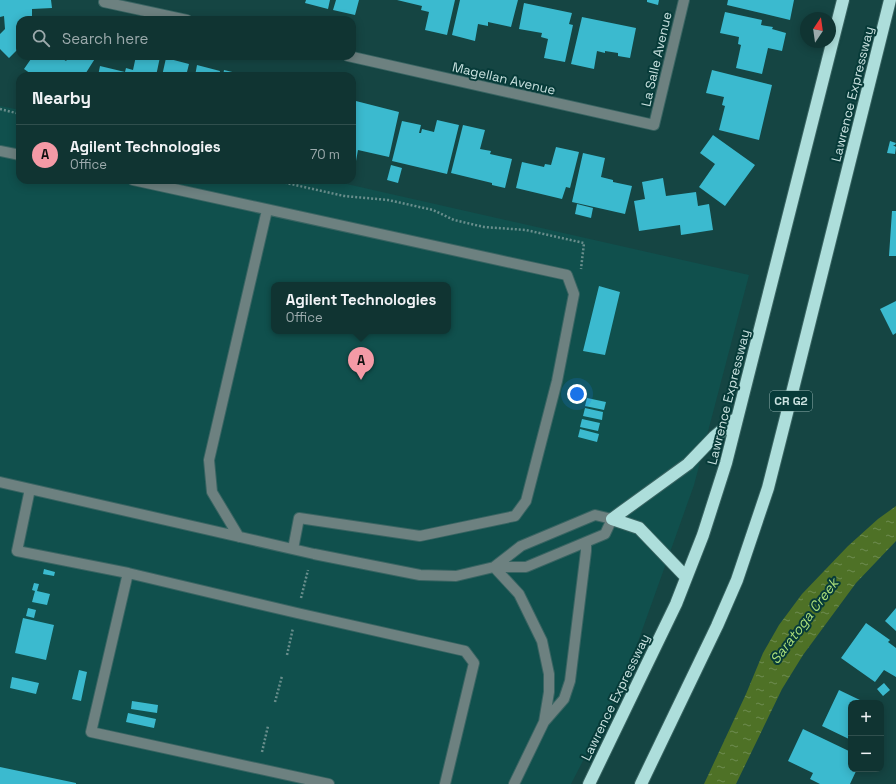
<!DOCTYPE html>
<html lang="en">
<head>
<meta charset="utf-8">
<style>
  body { margin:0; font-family:"Space Grotesk",sans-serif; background:#193c3a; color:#f1f3f6 }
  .controls { position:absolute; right:12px; bottom:12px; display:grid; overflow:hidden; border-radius:8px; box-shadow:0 2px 10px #0003 }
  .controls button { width:36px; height:36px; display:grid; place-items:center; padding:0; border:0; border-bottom:1px solid #304f4d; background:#103432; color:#f1f3f6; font:20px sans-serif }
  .compass { position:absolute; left:800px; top:12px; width:36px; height:36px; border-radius:50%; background:#103432; box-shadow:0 2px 10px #0003; rotate:13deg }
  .you { position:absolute; left:577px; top:394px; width:14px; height:14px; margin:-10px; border:3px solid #fff; border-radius:50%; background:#1a73e8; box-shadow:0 0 0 6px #1a73e833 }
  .badge { display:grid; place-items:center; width:26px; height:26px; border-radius:50%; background:#f49aa6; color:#111; font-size:13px; font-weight:700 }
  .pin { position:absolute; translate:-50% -33px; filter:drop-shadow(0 1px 2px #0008) }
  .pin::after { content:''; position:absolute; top:21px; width:14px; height:12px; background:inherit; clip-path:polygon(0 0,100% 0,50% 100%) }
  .popup { position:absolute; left:271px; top:282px; width:180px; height:52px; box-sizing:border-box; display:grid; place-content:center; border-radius:8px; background:#103432; filter:drop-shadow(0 1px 3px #0005); font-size:13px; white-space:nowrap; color:#9caaac }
  .popup b { font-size:15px; color:#f1f3f6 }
  .popup::after { content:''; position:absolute; left:50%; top:100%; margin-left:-8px; border:8px solid transparent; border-top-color:#103432 }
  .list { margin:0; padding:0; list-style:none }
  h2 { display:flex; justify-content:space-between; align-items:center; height:52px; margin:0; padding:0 16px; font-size:17px }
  h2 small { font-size:13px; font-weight:400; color:#9caaac }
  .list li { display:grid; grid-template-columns:26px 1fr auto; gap:12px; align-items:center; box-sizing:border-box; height:60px; padding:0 16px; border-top:1px solid #304f4d }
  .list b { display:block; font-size:15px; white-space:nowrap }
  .list p { margin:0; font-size:13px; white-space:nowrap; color:#9caaac }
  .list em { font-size:13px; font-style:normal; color:#9caaac }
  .icon { flex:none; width:22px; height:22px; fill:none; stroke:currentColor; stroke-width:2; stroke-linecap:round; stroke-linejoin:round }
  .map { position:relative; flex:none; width:896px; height:784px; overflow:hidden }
  .search { position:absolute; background:#103432; box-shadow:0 2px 10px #0003; left:16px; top:16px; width:340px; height:44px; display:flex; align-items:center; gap:10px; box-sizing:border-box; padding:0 14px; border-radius:12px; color:#9caaac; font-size:15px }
  .panel { position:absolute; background:#103432; box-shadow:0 2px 10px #0003; left:16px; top:72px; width:340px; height:112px; border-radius:12px }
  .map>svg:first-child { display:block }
  .built { fill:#10504d; fill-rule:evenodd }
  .water { fill:url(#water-ripples) }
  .building { fill:#3bbacf }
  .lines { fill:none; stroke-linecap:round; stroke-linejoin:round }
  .minor-casing { stroke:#396462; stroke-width:12 }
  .highway-casing { stroke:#396462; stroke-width:14 }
  .path { stroke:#698e8c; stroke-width:2.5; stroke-dasharray:2 2; stroke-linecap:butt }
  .minor { stroke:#6d8180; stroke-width:10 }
  .highway { stroke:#addedb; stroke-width:12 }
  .labels { text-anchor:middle; stroke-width:4; stroke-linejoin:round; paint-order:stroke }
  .shield { fill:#073b39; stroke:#90b0ae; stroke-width:1 }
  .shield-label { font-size:12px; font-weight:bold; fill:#cae2e0 }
  .street-label { font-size:13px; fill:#cae2e0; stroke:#073b39 }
  .water-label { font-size:14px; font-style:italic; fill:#acdf7a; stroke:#073b39 }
</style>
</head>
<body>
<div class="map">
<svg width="896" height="784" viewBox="0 0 896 784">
  <defs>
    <pattern id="water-ripples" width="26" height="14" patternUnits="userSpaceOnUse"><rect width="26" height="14" fill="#4e7126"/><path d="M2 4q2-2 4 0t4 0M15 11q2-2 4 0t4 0" fill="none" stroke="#6e8c50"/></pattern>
  </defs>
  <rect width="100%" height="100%" fill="#154543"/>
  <!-- built -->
  <path class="built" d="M0,106l20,4v70h309l420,95 -55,210 -70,196 -53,103h-571zM274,285h174v46h-174z"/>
  <!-- water -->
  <path class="water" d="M896,506v35l-40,42 -53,72 -21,34 -46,95h-32l42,-90 17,-41 16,-28 23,-31 46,-48 30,-27z"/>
  <!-- building -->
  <path class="building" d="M0,0h51l1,8 -20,1v11h-12v27l-11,11 -9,-9v-15l5,-5 -1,-13 -4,1z
    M306,0h24l-2,9 -23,-6z
    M336,0h23l-4,15 -22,-5z
    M397,0h58l-8,35 -22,-5 4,-18 -8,-2 1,-4z
    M460,0h58l-7,27 -23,-5v4l-10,-2 -3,17 -23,-6z
    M647,0h12l-1,5 -11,-3z
    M728,0h66l-4,20 -63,-15z
    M524,3l48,10 -3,11 4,1 -8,37 -21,-4 4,-19 -7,-2 1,-4 -23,-4z
    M725,12l37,8 -1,5 12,2 -1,2 14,4 -4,18 -14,-3 -6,26 -26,-6 5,-23 -3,-1 1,-7 -19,-4z
    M582,17l54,11 -6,30 -12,-2v-3l-13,-2v2l-8,-2 -3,18 -23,-5z
    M33,56h20l6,4 1,-3 6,4 4,-5h24l2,1 -12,19h-50l-10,-7z
    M136,56l24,1 -4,19h-58l2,-10 25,6 1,-4 7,2z
    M166,58l23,6 -3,12h-24z
    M197,65l23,6 -1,5h-24z
    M224,70l21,5v1h-22z
    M712,70l60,15 -13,55 -40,-10 6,-24 -3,-1 2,-8 -18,-4z
    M352,100l47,12 -10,45 -31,-7 -2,11 -4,-1z
    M437,120l22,5 -12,49 -55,-13 10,-40 19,4 -2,8h2l1,-4 12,3z
    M463,125l22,5 -5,19 11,2 -1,3 22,5 -7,29 -13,-3v-2l-41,-10z
    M713,135l42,30 -30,41 -26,-19 16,-23 -15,-11z
    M890,141l6,2 -1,2h-2l3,2 -1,7 -8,-1z
    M556,147l23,5 -9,36 -4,-1 -4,12 -46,-11 6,-26 22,5 1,-3 6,1z
    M583,153l22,5 -4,19 12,3v2l19,4 -7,28 -53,-12z
    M391,165l11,3 -4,15 -11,-3z
    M663,178l3,18 30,-4 2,14 11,-2 4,26 -32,5 -1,-10 -41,6 -5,-30 11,-2 -3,-17z
    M577,204l16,4 -2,10 -16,-4z
    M892,211h4v45h-7z
    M599,286l21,6 -15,63 -22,-4z
    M896,301v32l-3,2 -13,-26z
    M587,398l19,4 -2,8 -19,-4z
    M585,408l18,4 -1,8 -19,-4z
    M582,419l18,4 -2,8 -18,-4z
    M580,429l19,5 -2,8 -19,-5z
    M44,569l11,3 -1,4 -11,-2z
    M34,583l5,1 -2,7 13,3 -3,11 -15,-3 3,-11 -3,-1z
    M28,608l8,2 -2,8 -8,-2z
    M896,608v23l-11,-10z
    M23,618l31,7 -8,35 -31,-7z
    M866,623l24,17 -2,2 8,6v29l-12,-7 -9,12 -34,-24z
    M79,670l8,2 -6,29 -9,-2z
    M12,677l27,6 -3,11 -26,-6z
    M884,683l6,7 -7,6 -6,-7z
    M839,690l23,11 -1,2h-10v37l-29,-14z
    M132,701l26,4 -1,8 -26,-4z
    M128,713l28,6 -2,9 -28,-6z
    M803,729l48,23v17h6l-7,15h-30l-10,-5 3,-6 -25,-12z
    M0,767l76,16v1h-76z"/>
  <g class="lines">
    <defs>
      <path id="minor" d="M105,0l-1,2 83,18
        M348,56l306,69 30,-125
        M0,151l20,4
        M133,180l434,95 7,19 -17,87 -31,120 -11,15 -95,20 -121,-18 -6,31
        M0,482l314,72 106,21 36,1 38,-9h32l79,-33 7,-15 -17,-4 -74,31 -27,21
        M30,489l-13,62 111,22
        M239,537l-27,-45 -3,-32 58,-250
        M494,567l25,27 23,47 7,33v18l-5,30 -30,62
        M544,722l20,-23 6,-18 16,-130v-8
        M329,784l-238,-52 37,-159 169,40 168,38 9,12 -29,121"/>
      <path id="highway" d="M612,519l76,-55 26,-27 23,-19
        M612,519l27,9 47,49
        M589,784l87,-180 27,-69 23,-72 117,-463
        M641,784l76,-158 20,-46 31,-92 18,-71 104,-417"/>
    </defs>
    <!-- minor casing -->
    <use href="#minor" class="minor-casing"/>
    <!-- highway casing -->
    <use href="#highway" class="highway-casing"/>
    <!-- path -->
    <path class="path" d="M0,109l20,5
      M273,180l71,16 44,4 45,10 21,10 30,7 42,3 58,13 -3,26
      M301,598l7,-28
      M287,655l6,-27
      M275,702l7,-26
      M262,752l6,-26"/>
    <!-- minor -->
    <use href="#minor" class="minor"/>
    <!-- highway -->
    <use href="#highway" class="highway"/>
  </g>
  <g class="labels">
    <!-- shield labels -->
    <rect class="shield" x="770" y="391" width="42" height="20" rx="3"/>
    <g class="shield-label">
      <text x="791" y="405">CR G2</text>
    </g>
    <!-- street labels -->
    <g class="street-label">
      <text transform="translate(656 59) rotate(-77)" y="5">La Salle Avenue</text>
      <text transform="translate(504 78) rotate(13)" y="5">Magellan Avenue</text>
      <text transform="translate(852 94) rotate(-76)" y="5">Lawrence Expressway</text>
      <text transform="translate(728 397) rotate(-76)" y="5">Lawrence Expressway</text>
      <text transform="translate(615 697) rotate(-64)" y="5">Lawrence Expressway</text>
    </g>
    <!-- water labels -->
    <g class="water-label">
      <text transform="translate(804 621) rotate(-53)" y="5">Saratoga Creek</text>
    </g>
  </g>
</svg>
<div class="controls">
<button>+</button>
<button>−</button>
</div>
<svg class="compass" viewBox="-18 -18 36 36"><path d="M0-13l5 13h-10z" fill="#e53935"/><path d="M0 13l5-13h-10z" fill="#9caaac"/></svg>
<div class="you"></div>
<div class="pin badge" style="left:361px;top:380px">A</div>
<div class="popup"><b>Agilent Technologies</b>Office</div>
<div class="search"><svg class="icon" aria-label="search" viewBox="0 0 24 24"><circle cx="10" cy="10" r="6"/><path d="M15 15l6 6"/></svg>Search here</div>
<section class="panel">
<h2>Nearby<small></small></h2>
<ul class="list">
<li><span class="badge">A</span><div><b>Agilent Technologies</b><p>Office</p></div><em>70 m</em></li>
</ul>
</section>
</div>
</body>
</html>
